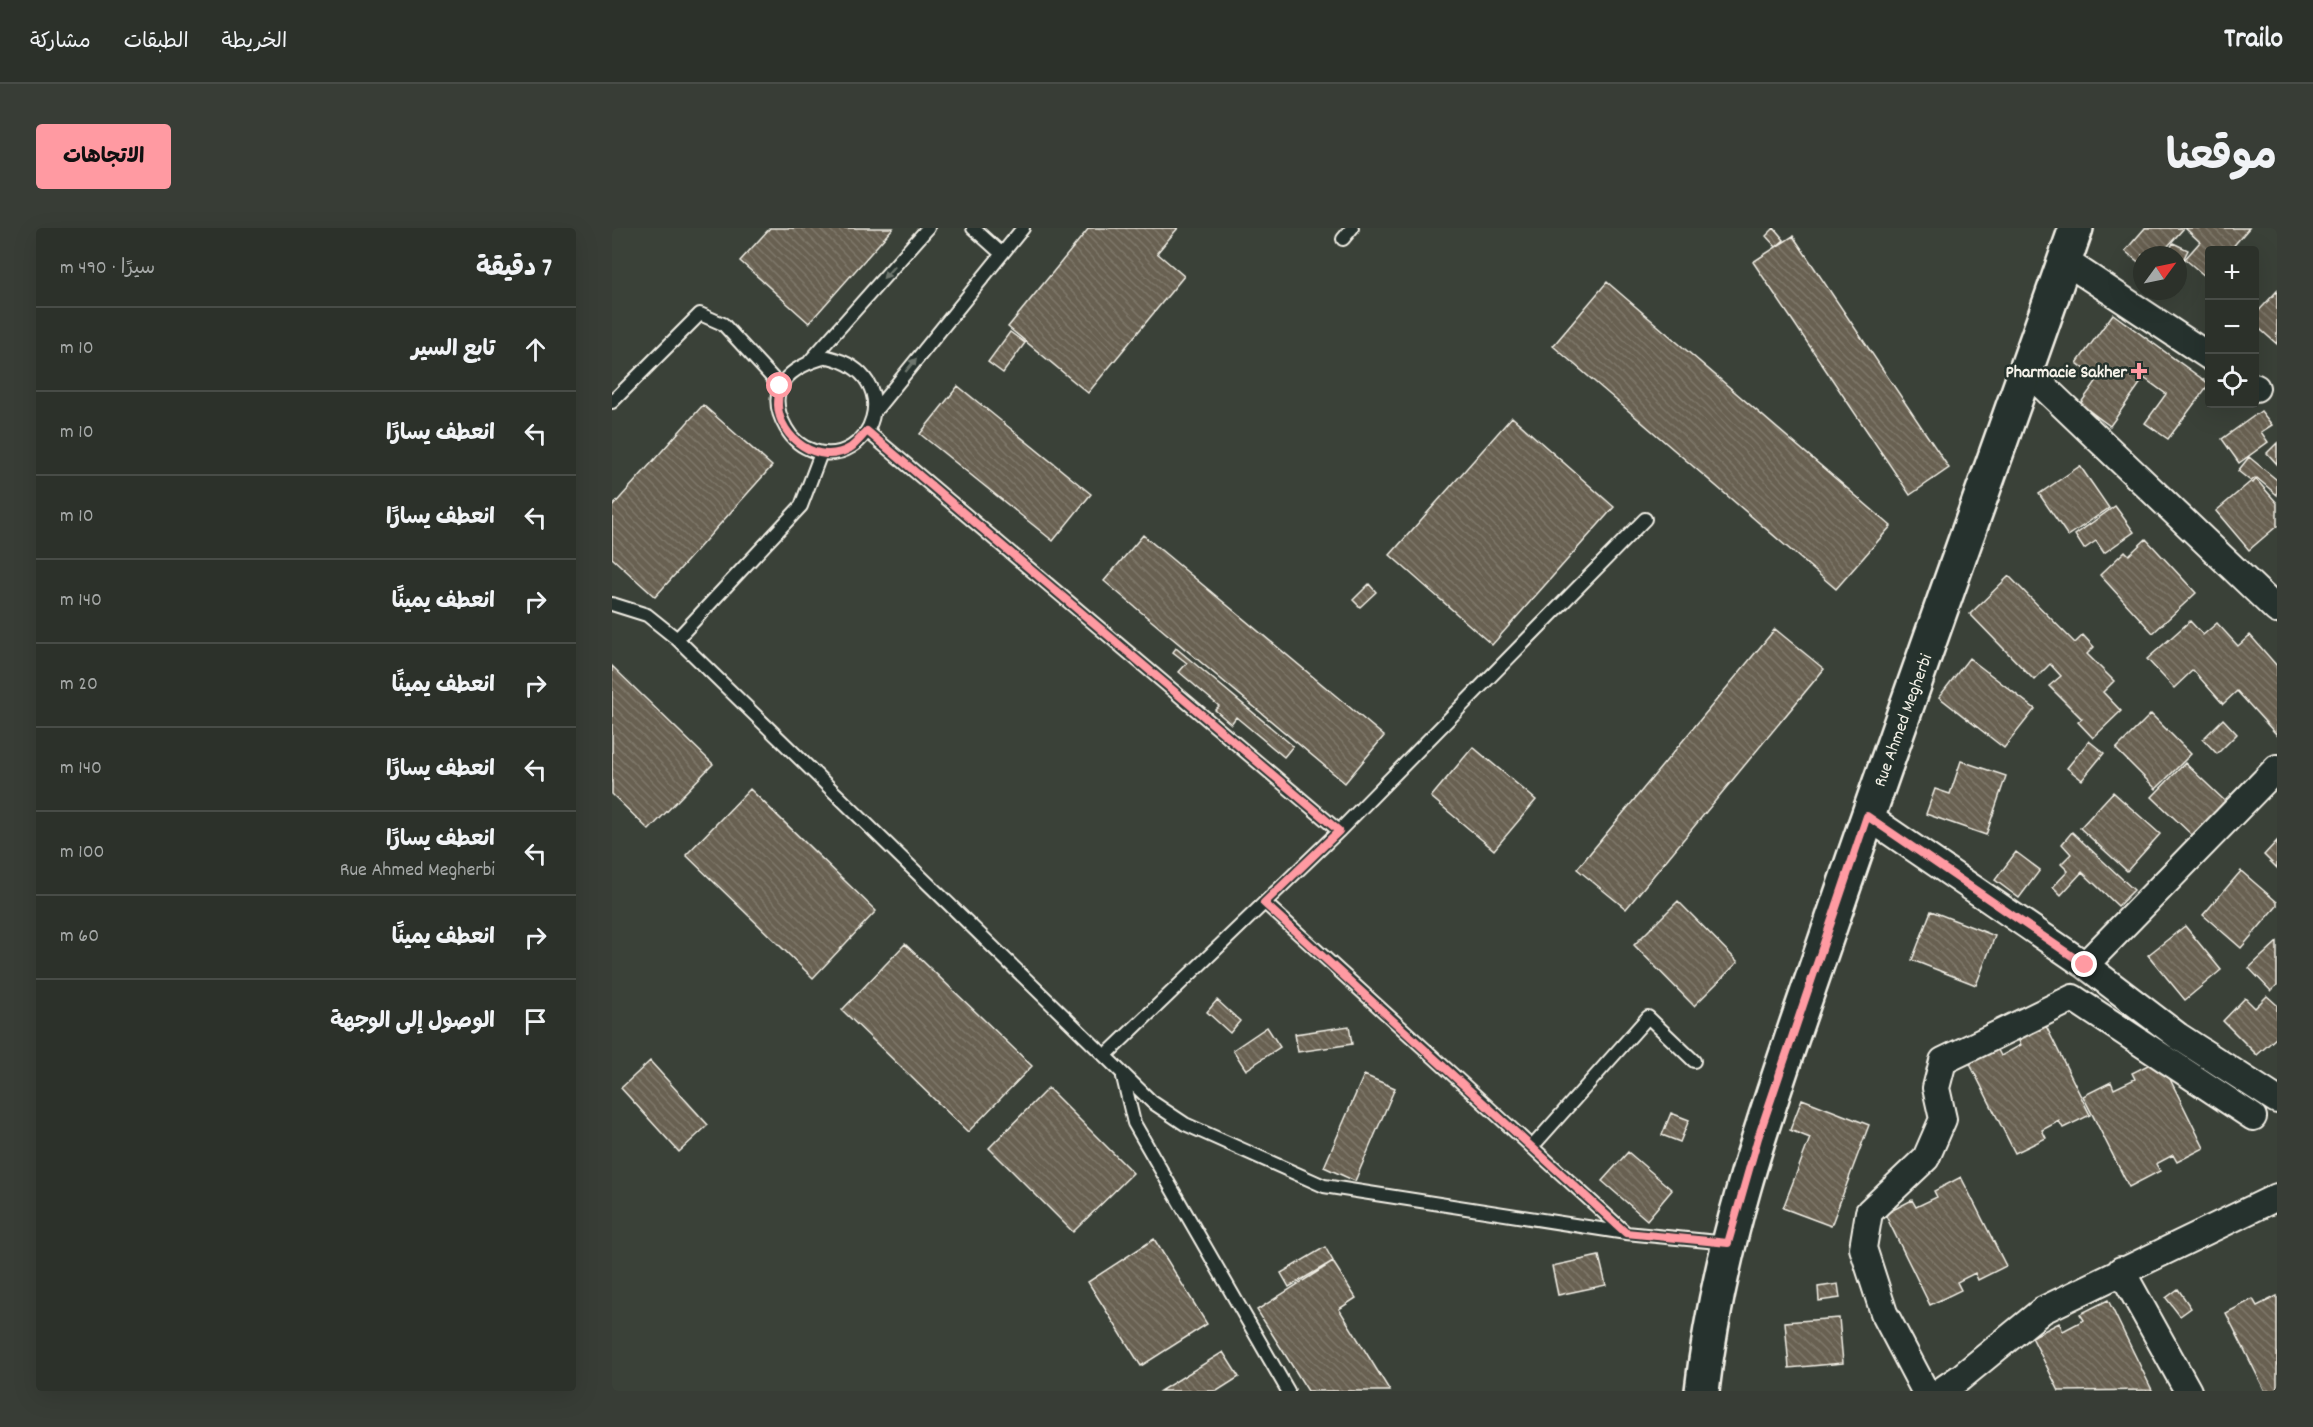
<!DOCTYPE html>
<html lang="ar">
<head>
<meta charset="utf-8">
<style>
  body { margin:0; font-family:Dekko,"Playpen Sans Arabic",sans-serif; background:#383d36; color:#f1f3f6; direction:rtl }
  .controls { position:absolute; right:18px; top:18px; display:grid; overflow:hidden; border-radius:6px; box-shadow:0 6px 24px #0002 }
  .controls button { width:54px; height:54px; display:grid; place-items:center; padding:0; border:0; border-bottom:2px solid #484c47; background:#2c312a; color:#f1f3f6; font:30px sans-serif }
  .compass { position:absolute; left:1521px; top:18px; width:54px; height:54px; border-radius:50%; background:#2c312a; box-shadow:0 6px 24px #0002; rotate:57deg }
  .stop { position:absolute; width:18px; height:18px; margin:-14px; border:4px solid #ff9aa2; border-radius:50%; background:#fff }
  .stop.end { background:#ff9aa2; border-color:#fff; box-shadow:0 2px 6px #0008 }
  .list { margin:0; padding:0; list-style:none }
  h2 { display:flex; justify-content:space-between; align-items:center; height:78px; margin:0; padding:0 24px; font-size:26px }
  h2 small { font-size:20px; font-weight:400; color:#a6a9a8 }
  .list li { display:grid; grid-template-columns:39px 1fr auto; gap:18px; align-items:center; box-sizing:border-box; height:84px; padding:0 24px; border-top:2px solid #484c47 }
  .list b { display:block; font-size:22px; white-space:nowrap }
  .list p { margin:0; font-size:20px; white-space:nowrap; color:#a6a9a8 }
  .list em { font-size:20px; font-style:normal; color:#a6a9a8 }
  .icon { flex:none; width:33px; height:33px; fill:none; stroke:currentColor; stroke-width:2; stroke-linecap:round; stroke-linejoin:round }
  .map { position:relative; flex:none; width:1665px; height:1163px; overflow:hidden; direction:ltr; border-radius:6px }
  header { display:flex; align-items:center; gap:36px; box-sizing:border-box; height:84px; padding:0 30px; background:#2c312a; border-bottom:2px solid #484c47 }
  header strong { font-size:28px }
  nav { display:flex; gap:33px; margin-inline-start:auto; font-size:21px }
  .intro { display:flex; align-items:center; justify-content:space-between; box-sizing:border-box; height:144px; padding:0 36px }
  h1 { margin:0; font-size:42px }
  .button { padding:15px 27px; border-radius:6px; background:#ff9aa2; color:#111; font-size:21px; font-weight:700 }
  main { display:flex; gap:36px; padding:0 36px }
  aside { flex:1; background:#2c312a; border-radius:6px; box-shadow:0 6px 24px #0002 }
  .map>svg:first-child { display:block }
  .building { fill:url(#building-back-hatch); stroke:#f4f1e8; stroke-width:1.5 }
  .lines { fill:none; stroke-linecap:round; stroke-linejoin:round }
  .lane-casing { stroke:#f4f1e8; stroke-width:16 }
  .street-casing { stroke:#f4f1e8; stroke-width:30 }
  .secondary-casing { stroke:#f4f1e8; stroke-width:38 }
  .lane { stroke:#26332d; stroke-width:12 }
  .street { stroke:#26332d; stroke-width:26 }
  .secondary { stroke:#26332d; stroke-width:33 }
  .oneway { fill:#6e766e }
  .route { stroke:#ff9aa2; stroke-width:8 }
  .poi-dot { fill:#ff9aa2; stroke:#26332d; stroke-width:2 }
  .labels { text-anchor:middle; stroke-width:5; stroke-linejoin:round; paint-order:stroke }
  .poi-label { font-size:18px; font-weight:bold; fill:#f4f1e8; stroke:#26332d; text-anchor:end }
  .street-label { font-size:18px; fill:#f4f1e8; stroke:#26332d }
</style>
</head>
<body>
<header>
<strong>Trailo</strong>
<nav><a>الخريطة</a><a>الطبقات</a><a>مشاركة</a></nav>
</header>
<div class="intro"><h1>موقعنا</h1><a class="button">الاتجاهات</a></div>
<main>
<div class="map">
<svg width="1665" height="1163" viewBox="0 0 1665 1163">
  <defs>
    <pattern id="building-back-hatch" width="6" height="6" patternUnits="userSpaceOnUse" patternTransform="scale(1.5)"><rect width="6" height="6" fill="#686151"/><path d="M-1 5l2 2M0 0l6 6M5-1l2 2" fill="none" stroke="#7e786a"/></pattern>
  </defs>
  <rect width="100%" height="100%" fill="#3a4138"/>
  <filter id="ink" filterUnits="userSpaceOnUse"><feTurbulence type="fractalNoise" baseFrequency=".0167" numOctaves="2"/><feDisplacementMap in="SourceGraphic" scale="12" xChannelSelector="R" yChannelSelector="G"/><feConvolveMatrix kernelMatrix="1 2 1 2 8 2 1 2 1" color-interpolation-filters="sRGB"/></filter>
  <g filter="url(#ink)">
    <!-- building -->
    <path class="building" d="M158,0h123l-84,95 -69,-62z
      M477,0h89l-21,25 27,23 -96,117 -80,-66z
      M1162,0l10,12 -8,7 -10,-11z
      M1533,0h39l-24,27h-18v10l-17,-14z
      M1573,0h64l-19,22h-20v23l-4,4 -21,-18 15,-17z
      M1181,8l156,232 -39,27 -157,-233z
      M1561,15l15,7 -8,16 -2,-11h-11z
      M995,54l284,244 -55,63 -283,-243z
      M1665,63v53l-23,-20v-8z
      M1501,86l96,70 -41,55 -23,-16 21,-29 -22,-16 -34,48 -30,-22 18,-25 -21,-16z
      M398,104l15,11 -22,30 -15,-11z
      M346,158l133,108 -38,47 -133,-107z
      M91,177l69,61 -117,131 -43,-39v-51z
      M1649,183l11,14 -11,7 7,10 -29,21 -17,-24z
      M900,189l102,90 -122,138 -102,-90z
      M1665,215v21l-10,-11z
      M1637,229l28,23v15l-20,-17 -4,5 -15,-12z
      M1468,238l29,42 -41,28 -29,-42z
      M1643,250l22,25v23l-28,24 -33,-39z
      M1503,278l19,26 -30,21 -8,-12 -12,8 -9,-14z
      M531,307l241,201 -39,47 -241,-202z
      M1534,311l50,54 -43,40 -53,-58 25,-24 4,4z
      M1397,348l66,67 8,-8 11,12 -7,7 27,27 -11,11 18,19 -28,27 -15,-16 4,-3 -33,-33 12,-10 -11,-12 -16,16 -64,-66z
      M757,356l7,8 -16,15 -7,-7z
      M1578,393l13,14 14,-12 21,23 12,-11 27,31v69l-40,-44 -14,13 -30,-34 -19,18 -27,-29z
      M1163,401l49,40 -198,240 -49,-40z
      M564,420l117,98 -9,11 -48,-40 -5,7 -16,-14 4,-4 -40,-34 8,-9 -14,-11z
      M1357,430l66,51 -31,39 -65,-51z
      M0,438l101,98 -64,66 -37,-36z
      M1539,486l40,40 -35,35 -40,-40z
      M1611,491l14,15 -20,20 -14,-15z
      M1477,513l15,12 -22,27 -15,-12z
      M861,519l63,53 -42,50 -63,-53z
      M1349,533l45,15 -20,59 -60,-21 9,-25 15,5z
      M1573,535l40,38 -32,35 -41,-39z
      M138,561l126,122 -63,67 -127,-123z
      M1501,564l47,42 -33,37 -47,-43z
      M1460,604l62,58 -16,16 -36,-34 -21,23 -8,-8 15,-16 -7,-7 10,-10 -9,-10z
      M1665,613v27l-13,-13z
      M1404,624l24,18 -21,28 -24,-18z
      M1629,643l36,31v4l-36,42 -38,-33z
      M1066,673l60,61 -44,44 -60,-61z
      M1319,683l64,25 -19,49 -64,-25z
      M1573,698l36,44 -36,30 -37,-45z
      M1665,714v43l-6,6 -22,-23z
      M293,716l127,122 -64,66 -126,-122z
      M1655,768l10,9v32l-20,18 -34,-34 22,-23 10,10z
      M605,772l23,21 -10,12 -23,-21z
      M737,798l3,18 -54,8 -3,-18z
      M1434,798l44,89 -27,13 -4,-7 -17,9 4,8 -31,15 -46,-91 28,-14 4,8 20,-11 -3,-6z
      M655,799l13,20 -34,23 -13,-20z
      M1548,831l44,89 -27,14 -4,-7 -17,9 4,7 -31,16 -46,-91 28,-14 3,7 21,-10 -3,-6z
      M38,833l58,64 -29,27 -58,-64z
      M752,847l31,13 -40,93 -31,-14z
      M436,860l85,85 -60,59 -84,-84z
      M1190,871l67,26 -38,101 -48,-18 27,-70 -20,-8z
      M1059,885l18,7 -9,22 -18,-7z
      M1016,924l44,38 -25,30 -45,-39z
      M1349,949l45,89 -28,14 -3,-7 -18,9 4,8 -31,15 -45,-91 27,-14 4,7 21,-10 -3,-6z
      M542,1011l53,85 -66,42 -53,-84z
      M713,1019l8,14 -44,26 -8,-14z
      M987,1028l7,29 -48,10 -6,-29z
      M721,1034l23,36 -17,11 51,82h-82l-51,-81z
      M1226,1056l2,14 -21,3 -1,-14z
      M1566,1061l13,19 -11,8 -14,-18z
      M1665,1068v95h-12l-39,-78 27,-14 4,7z
      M1496,1072l44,90 -93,1 -27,-54 27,-14 4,8 21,-11 -4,-6z
      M1227,1090l4,45 -54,5 -4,-46z
      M611,1124l16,25 -22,14h-57z"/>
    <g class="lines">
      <defs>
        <path id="lane" d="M361,0l29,26
          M731,11l9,-11
          M216,129c80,19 43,112 -14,94 -13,-4 -22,-12 -28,-23 -23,-40 4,-62 42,-71z
          M198,133l118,-133
          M0,174l88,-88 23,10 57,62
          M263,183l148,-183
          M255,203l472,400
          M209,225l-20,53 -124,133 475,463 33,22 139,62 302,47 102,10
          M0,376l35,11 30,24
          M653,675l361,330
          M493,828l234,-225 306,-312
          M511,849l11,46 154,268
          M920,919l116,-130 46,44"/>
        <path id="street" d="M1453,33l145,96
          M1414,142l251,240
          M1642,159l2,1
          M1255,588l218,149 93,71 99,64
          M1473,737l192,-197
          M1509,1042l67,121
          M1313,1163l-41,-78 -21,-65 6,-36 57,-54 17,-39 -7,-31 7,-27 130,-63 180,119
          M1329,1163l19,-13 83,-68 234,-113"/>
        <path id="secondary" d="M1090,1163c18,-162 77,-314 129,-467 79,-233 164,-464 245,-696"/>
      </defs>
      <!-- lane casing -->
      <use href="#lane" class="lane-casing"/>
      <!-- street casing -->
      <use href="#street" class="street-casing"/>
      <!-- secondary casing -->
      <use href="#secondary" class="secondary-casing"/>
      <!-- lane -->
      <use href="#lane" class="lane"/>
      <!-- street -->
      <use href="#street" class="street"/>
      <!-- secondary -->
      <use href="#secondary" class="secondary"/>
    </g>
    <!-- one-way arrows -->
    <defs><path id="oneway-solid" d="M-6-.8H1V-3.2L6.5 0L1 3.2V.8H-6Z" transform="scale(1.5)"/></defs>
    <g class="oneway">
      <use href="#oneway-solid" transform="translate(277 44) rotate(132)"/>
      <use href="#oneway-solid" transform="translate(299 137) rotate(-51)"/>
    </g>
  </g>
  <g class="lines" filter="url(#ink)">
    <!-- route -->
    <path class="route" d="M168,158c-1,6 -2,13 -2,19 1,33 41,62 72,43 6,-4 12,-12 17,-17l472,400 -75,72 362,330 102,10 30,-105 109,-322 218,149"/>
  </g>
  <!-- markers -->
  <path class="poi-dot" d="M1524 134h6v6h6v6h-6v6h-6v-6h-6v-6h6z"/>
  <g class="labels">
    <!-- poi labels -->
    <g class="poi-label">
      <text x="1515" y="149">Pharmacie Sakher</text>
    </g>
    <!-- street labels -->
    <g class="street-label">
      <text transform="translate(1290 492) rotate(-70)" y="6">Rue Ahmed Megherbi</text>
    </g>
  </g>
</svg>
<div class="controls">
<button>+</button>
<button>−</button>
<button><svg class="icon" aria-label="locate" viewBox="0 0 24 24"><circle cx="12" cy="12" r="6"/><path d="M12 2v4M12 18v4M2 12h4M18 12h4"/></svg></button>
</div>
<svg class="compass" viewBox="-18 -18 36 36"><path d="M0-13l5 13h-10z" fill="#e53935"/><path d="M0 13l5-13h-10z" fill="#a6a9a8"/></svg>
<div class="stop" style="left:168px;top:158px"></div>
<div class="stop end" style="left:1473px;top:737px"></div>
</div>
<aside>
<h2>7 دقيقة<small>سيرًا · 490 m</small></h2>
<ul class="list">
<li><svg class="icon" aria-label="ahead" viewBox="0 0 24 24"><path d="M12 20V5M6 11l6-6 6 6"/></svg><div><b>تابع السير</b></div><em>10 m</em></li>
<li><svg class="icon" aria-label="left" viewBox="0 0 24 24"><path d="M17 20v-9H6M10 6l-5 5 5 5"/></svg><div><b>انعطف يسارًا</b></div><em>10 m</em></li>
<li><svg class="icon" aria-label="left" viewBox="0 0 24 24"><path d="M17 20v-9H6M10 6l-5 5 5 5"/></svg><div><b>انعطف يسارًا</b></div><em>10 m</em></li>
<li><svg class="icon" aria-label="right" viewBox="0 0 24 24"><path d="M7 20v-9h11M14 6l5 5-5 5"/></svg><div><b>انعطف يمينًا</b></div><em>140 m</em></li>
<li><svg class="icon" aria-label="right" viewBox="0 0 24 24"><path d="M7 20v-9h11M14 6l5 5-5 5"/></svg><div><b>انعطف يمينًا</b></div><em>20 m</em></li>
<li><svg class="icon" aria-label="left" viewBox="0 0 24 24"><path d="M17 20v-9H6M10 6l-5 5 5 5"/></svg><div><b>انعطف يسارًا</b></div><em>140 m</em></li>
<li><svg class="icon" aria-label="left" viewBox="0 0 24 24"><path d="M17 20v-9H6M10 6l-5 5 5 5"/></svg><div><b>انعطف يسارًا</b><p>Rue Ahmed Megherbi</p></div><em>100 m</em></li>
<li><svg class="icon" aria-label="right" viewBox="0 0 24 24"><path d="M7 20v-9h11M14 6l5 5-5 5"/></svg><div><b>انعطف يمينًا</b></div><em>60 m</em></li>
<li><svg class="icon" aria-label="arrive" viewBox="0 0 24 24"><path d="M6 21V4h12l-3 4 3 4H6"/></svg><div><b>الوصول إلى الوجهة</b></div></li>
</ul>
</aside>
</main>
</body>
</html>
